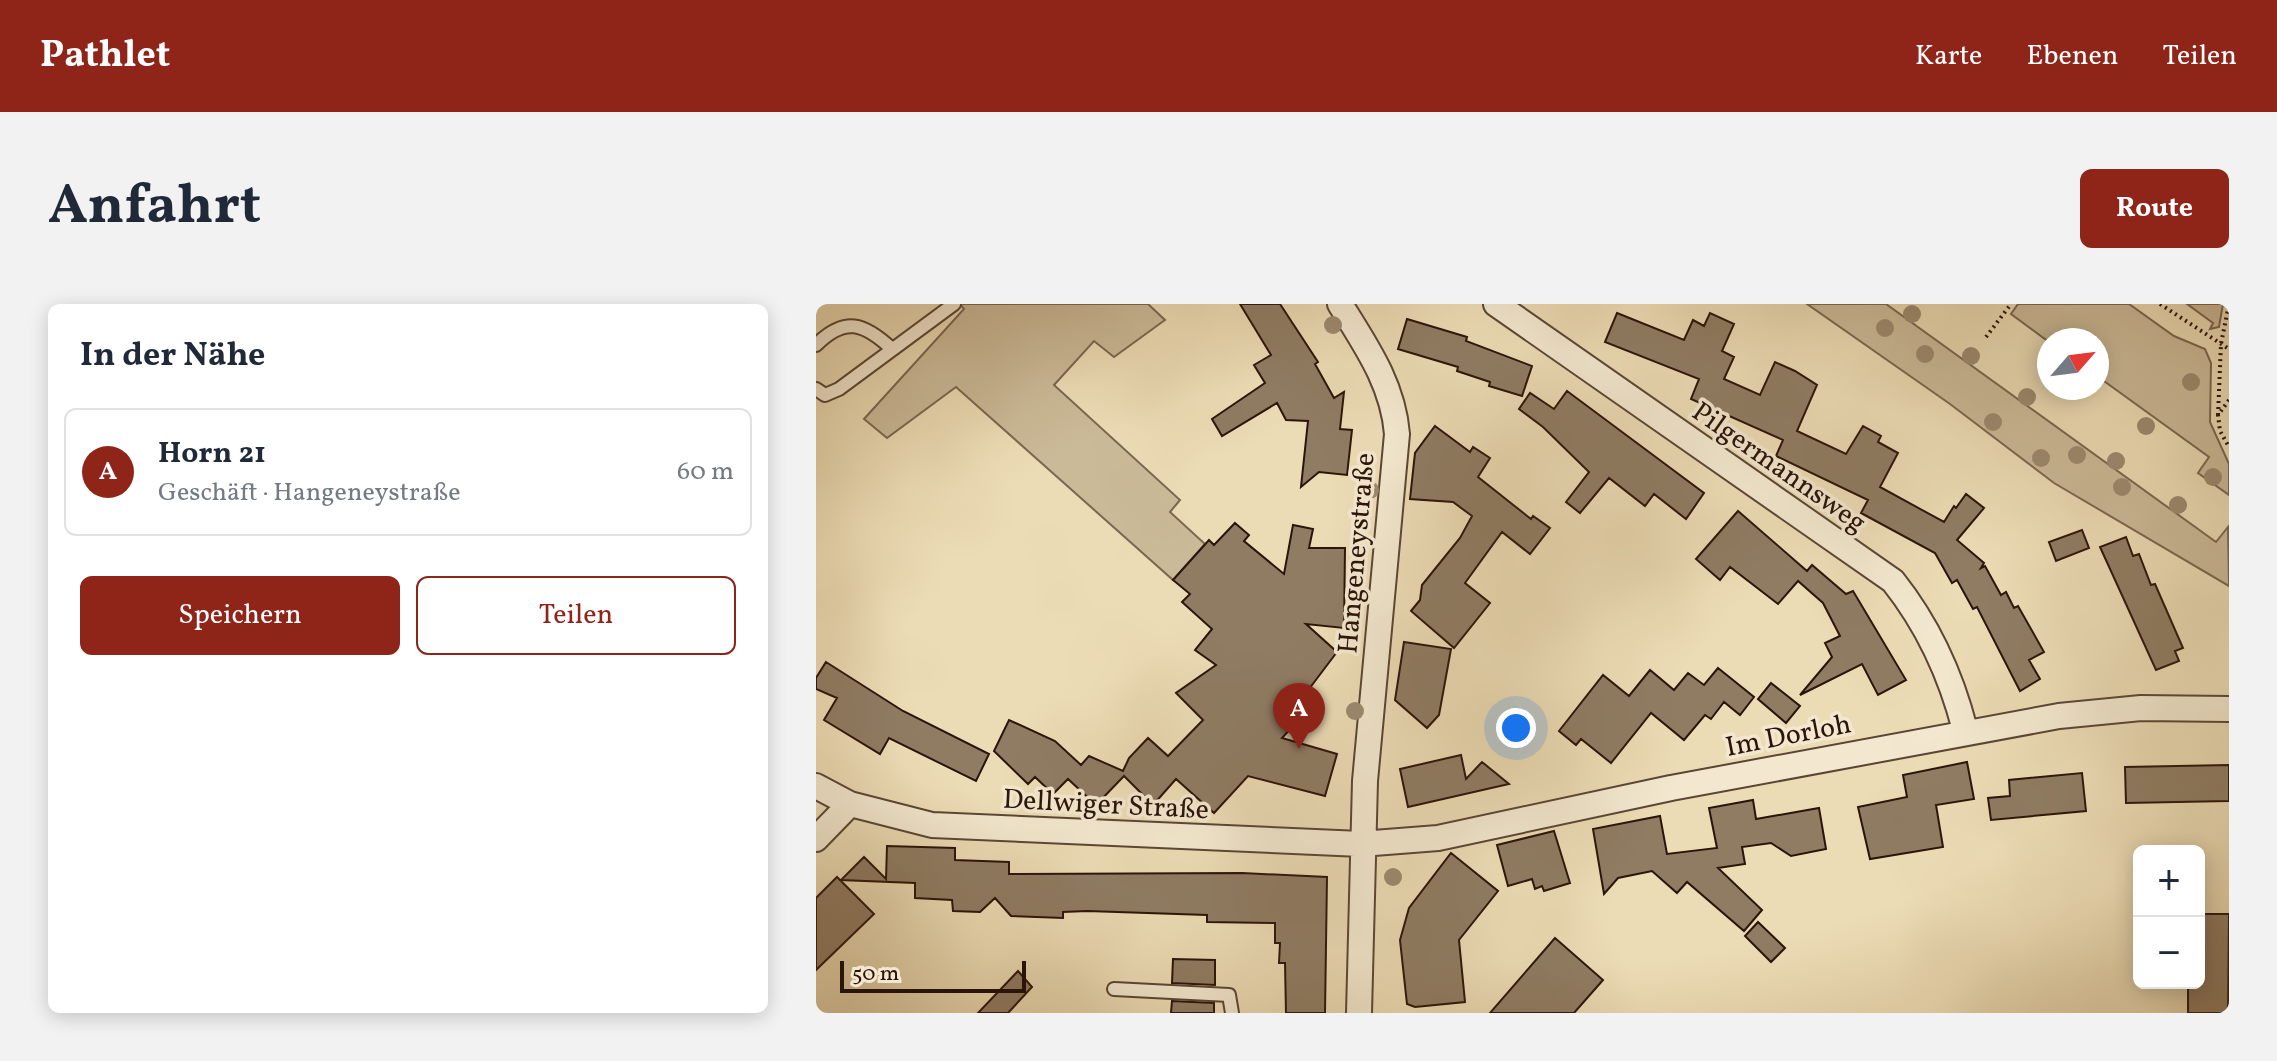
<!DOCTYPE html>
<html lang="de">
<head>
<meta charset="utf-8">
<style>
  body { margin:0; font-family:Vollkorn,serif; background:#f2f2f3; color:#1f2937 }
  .controls { position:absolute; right:24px; bottom:24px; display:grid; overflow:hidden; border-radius:12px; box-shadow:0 4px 20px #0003 }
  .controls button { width:72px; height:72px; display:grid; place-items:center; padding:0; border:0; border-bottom:2px solid #e0e1e3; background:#fff; color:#1f2937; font:40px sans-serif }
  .compass { position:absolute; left:1221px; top:24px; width:72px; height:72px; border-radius:50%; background:#fff; box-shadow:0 4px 20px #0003; rotate:62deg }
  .scale { position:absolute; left:24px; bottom:20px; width:186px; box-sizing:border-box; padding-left:8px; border:4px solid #2b140a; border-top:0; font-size:22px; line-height:28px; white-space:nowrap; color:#2b140a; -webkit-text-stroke:6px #f3e8cf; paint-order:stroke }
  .you { position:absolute; left:700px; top:424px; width:28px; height:28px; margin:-20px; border:6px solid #fff; border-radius:50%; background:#1a73e8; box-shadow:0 0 0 12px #1a73e833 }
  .badge { display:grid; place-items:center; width:52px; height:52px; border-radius:50%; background:#8f2418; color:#fff; font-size:26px; font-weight:700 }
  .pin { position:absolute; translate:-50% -66px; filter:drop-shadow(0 2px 4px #0008) }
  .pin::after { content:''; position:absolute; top:42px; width:28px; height:24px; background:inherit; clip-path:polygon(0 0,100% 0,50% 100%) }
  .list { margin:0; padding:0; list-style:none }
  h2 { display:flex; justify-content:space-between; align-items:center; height:104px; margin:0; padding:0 32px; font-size:34px }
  h2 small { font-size:26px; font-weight:400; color:#747a83 }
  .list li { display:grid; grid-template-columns:52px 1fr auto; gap:24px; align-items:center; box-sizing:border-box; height:128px; margin:0 16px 16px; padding:0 16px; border:2px solid #e0e1e3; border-radius:12px }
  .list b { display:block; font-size:30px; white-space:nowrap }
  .list p { margin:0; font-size:26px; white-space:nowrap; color:#747a83 }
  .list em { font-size:26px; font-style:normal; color:#747a83 }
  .actions { display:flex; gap:16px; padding:24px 32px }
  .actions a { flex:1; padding:18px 0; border:2px solid #8f2418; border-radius:12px; text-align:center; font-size:28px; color:#8f2418 }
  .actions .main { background:#8f2418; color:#fff }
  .map { position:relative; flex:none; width:1413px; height:709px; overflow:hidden; border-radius:12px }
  header { display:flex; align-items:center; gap:48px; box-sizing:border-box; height:112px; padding:0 40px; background:#8f2418; color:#fff }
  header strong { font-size:38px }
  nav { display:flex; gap:44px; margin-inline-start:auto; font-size:28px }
  .intro { display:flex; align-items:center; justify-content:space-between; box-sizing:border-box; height:192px; padding:0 48px }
  h1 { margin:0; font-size:56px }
  .button { padding:20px 36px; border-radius:12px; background:#8f2418; color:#fff; font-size:28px; font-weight:700 }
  main { display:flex; gap:48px; padding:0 48px }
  aside { flex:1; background:#fff; border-radius:12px; box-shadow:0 4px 20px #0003 }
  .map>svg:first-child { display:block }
  .green { fill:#cbba98; stroke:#7b6751; stroke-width:2 }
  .building { fill:#8f7c63; stroke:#2b140a; stroke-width:2 }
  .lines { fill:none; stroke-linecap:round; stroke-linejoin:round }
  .lane-casing { stroke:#5b4635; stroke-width:16 }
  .street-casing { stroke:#5b4635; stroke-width:28 }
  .path { stroke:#2b140a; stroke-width:4; stroke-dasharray:2 4; stroke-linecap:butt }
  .lane { stroke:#f3e8cf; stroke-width:12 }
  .street { stroke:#f3e8cf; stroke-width:24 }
  .tree { fill:#9c8a6f }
  .labels { text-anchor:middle; stroke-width:7; stroke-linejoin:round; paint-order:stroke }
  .street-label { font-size:28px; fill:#2b140a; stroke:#f3e8cf }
</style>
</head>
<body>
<header>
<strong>Pathlet</strong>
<nav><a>Karte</a><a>Ebenen</a><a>Teilen</a></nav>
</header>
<div class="intro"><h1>Anfahrt</h1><a class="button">Route</a></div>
<main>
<aside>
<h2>In der Nähe<small></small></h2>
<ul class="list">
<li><span class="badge">A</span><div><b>Horn 21</b><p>Geschäft · Hangeneystraße</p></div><em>60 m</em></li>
</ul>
<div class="actions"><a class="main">Speichern</a><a>Teilen</a></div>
</aside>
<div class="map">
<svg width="1413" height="709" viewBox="0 0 1413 709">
  <rect width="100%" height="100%" fill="#ecdcb5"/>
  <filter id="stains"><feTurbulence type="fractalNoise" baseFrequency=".0025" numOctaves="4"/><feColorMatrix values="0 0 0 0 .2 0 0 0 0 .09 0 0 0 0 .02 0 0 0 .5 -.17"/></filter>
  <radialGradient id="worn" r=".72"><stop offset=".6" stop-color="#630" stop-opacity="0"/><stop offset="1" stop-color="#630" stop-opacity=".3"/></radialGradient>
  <!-- green -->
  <path class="green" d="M144,0h188l17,16 -51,37 -20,-16 -40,44 126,115 -10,12 35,32 -32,36 -217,-193 -69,51 -23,-19 100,-110z
    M991,0h79l330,238 12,-15 1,59 -175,-103 -104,-79z
    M1202,0h111l45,32 31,13 6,14 -1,59 19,42v31l-31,-22 11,-16 -112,-81v-36l-48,2 -38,-28z
    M1371,0h36l-4,23 -9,2 3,-6z"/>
  <!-- building -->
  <path class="building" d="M424,0h40l38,58 -3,2 19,34 10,-6 -4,37 12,1 -5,45 -28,-3 -18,15 7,-66 -22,-1 -9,-17 -55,33 -10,-17 53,-36 -11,-18 17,-10z
    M801,9l67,27 9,-20 11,6 6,-13 24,11 -12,27 12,6 -10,22 36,16 15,-33 20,9 22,14 -20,46 49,23 17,-28 18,10 -3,6 20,11 -18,34 64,35 10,-16 2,2 10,-14 18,14 -27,32 27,23 -3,5 4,-2 16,29 5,-3 8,16 4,-2 26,46 -15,8 11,19 -20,12 -43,-84 -4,2 -16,-29 -5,3 -17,-30 -74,-40 7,-13 -92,-44 7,-16 -92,-41 8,-20 -94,-37z
    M591,15l60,18 -1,4 66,25 -10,30 -33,-10 1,-4 -33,-11 1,-4 -60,-18z
    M751,87l137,102 -18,26 -32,-25 -9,12 -36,-28 -29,35 -14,-11 23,-30 -46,-45 -24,-18 11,-16 24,16z
    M619,122l35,26 3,-5 17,11 -12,19 53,42 2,-3 17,12 -20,26 -28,-22 -37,51 25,20 -36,45 -43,-37 9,-11 2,-15 38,-47 12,-22 -19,-14 -43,-3 5,-46z
    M922,207l69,60 5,-6 34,29 7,-3 53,89 -28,15 -16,-31 -62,31 32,-38 -7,-14 15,-7 -17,-33 -25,-22 -20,23 -48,-37 -10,13 -24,-21z
    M419,219l14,12 -5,6 40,33 9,-49 20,4 -4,19h36l-1,80 -38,-4 31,28 -34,45 9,8 -30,33 55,16 -12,42 -77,-20 -34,37 -38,-34 -23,26 -29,-29 -28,29 -28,-26 -15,15 -18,-17 -7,7 -34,-33 15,-31 46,21 26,24 8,-9 34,15 6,-13 19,-20 20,18 35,-36 -27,-27 40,-28 -21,-15 17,-21 -30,-27 8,-8 -17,-14 36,-40 5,5z
    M1266,226l7,18 -33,13 -7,-19z
    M1310,233l7,19 6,-2 12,31 4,-1 28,64 -8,3 4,10 -23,9 -56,-123z
    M588,338l47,7 -12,66 -12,13 -32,-28z
    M10,358l77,49 86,43 -13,27 -87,-43 -9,16 -56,-34 13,-22 -21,-9v-11z
    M902,364l36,29 -14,18 -16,-13 -13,17 -6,-4 -21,25 -33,-27 -40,50 -30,-24 -5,6 -17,-14 44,-56 26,21 21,-26 24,20 14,-17 16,12z
    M955,379l29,23 -14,17 -28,-24z
    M645,451l5,24 16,-17 27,22 -101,23 -8,-38z
    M1151,458l7,37 -38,6 7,42 -73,12 -12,-52 49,-10 -4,-22z
    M1413,461v36l-103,2 -1,-36z
    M1266,469l4,38 -95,9 -3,-22 22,-2 -1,-16z
    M937,496l3,19 63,-11 7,41 -35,7 -20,-13 -29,4 3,17 -27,4 44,42 -18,21 -57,-49 -10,11 -25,-22 -34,7 -14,16 -11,-65 67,-13 7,38 50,-6 -8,-40z
    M738,527l16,52 -26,8 -2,-5 -7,3 -3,-10 -24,7 -11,-41z
    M71,542l68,2v12l54,2v12l233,-1 85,4 -2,136h-39l-1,-50h-6l1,-20h-5v-20l-68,-1v-7l-120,-4 -24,1v6l-52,-2 -16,-18 -15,14 -27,-1 -1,-11 -37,-2v-15l-74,-3 23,-23 22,22z
    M635,549l47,38 -39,49 6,62 -50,5 -8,-3 -7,-64 9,-32z
    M21,573l37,37 -58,56v-72z
    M1383,610h30l-1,99h-40v-30h11z
    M942,618l27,26 -14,14 -26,-26z
    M739,634l48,42 -29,33h-84z
    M357,655l42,1v25l-43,-2z
    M202,667l14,16 -24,26h-30z
    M356,697l42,2v10h-43z"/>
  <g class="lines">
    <defs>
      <path id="lane" d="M0,41c29,-29 48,-22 76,4
        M0,85l9,6 14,-6 115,-85
        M298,685l115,6 3,18"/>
      <path id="street" d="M524,0c26,42 53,80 57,130l-32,347 -6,232
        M680,0l397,277c35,44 58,94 72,149
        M0,482l34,18 82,21 429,19 77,-6 233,-50 388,-72 82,-8 88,1
        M0,535l34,-35"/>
    </defs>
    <!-- lane casing -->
    <use href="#lane" class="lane-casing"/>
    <!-- street casing -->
    <use href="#street" class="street-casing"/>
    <!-- path -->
    <path class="path" d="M1344,0l69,45
      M1170,33l25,-33
      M1413,96l-11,15 2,16 9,16
      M1402,111l3,-71 8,-40"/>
    <!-- lane -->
    <use href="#lane" class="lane"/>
    <!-- street -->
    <use href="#street" class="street"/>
  </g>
  <!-- trees -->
  <g class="tree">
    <circle cx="1096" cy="10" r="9"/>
    <circle cx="517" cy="21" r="9"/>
    <circle cx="1069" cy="24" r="9"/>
    <circle cx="1109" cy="50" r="9"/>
    <circle cx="1155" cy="52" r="9"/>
    <circle cx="1375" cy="78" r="9"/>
    <circle cx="1211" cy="93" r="9"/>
    <circle cx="1177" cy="118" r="9"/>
    <circle cx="1330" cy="122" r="9"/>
    <circle cx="1261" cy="151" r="9"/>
    <circle cx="1225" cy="154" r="9"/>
    <circle cx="1300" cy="157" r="9"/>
    <circle cx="1397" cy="173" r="9"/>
    <circle cx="1306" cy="183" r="9"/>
    <circle cx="554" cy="186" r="9"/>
    <circle cx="1362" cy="201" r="9"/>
    <circle cx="539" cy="407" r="9"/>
    <circle cx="577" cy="573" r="9"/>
  </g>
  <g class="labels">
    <!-- street labels -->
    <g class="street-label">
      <text transform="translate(964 162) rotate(35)" y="10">Pilgermannsweg</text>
      <text transform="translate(539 249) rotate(-85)" y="10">Hangeneystraße</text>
      <text transform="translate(972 430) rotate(-11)" y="10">Im Dorloh</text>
      <text transform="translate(290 499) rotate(3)" y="10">Dellwiger Straße</text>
    </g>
  </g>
  <rect width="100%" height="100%" filter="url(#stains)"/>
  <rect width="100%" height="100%" fill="url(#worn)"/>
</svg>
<div class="controls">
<button>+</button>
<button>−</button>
</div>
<svg class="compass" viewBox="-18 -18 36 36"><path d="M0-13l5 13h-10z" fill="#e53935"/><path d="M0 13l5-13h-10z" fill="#747a83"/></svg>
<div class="scale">50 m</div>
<div class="you"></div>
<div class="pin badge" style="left:483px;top:445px">A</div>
</div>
</main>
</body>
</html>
